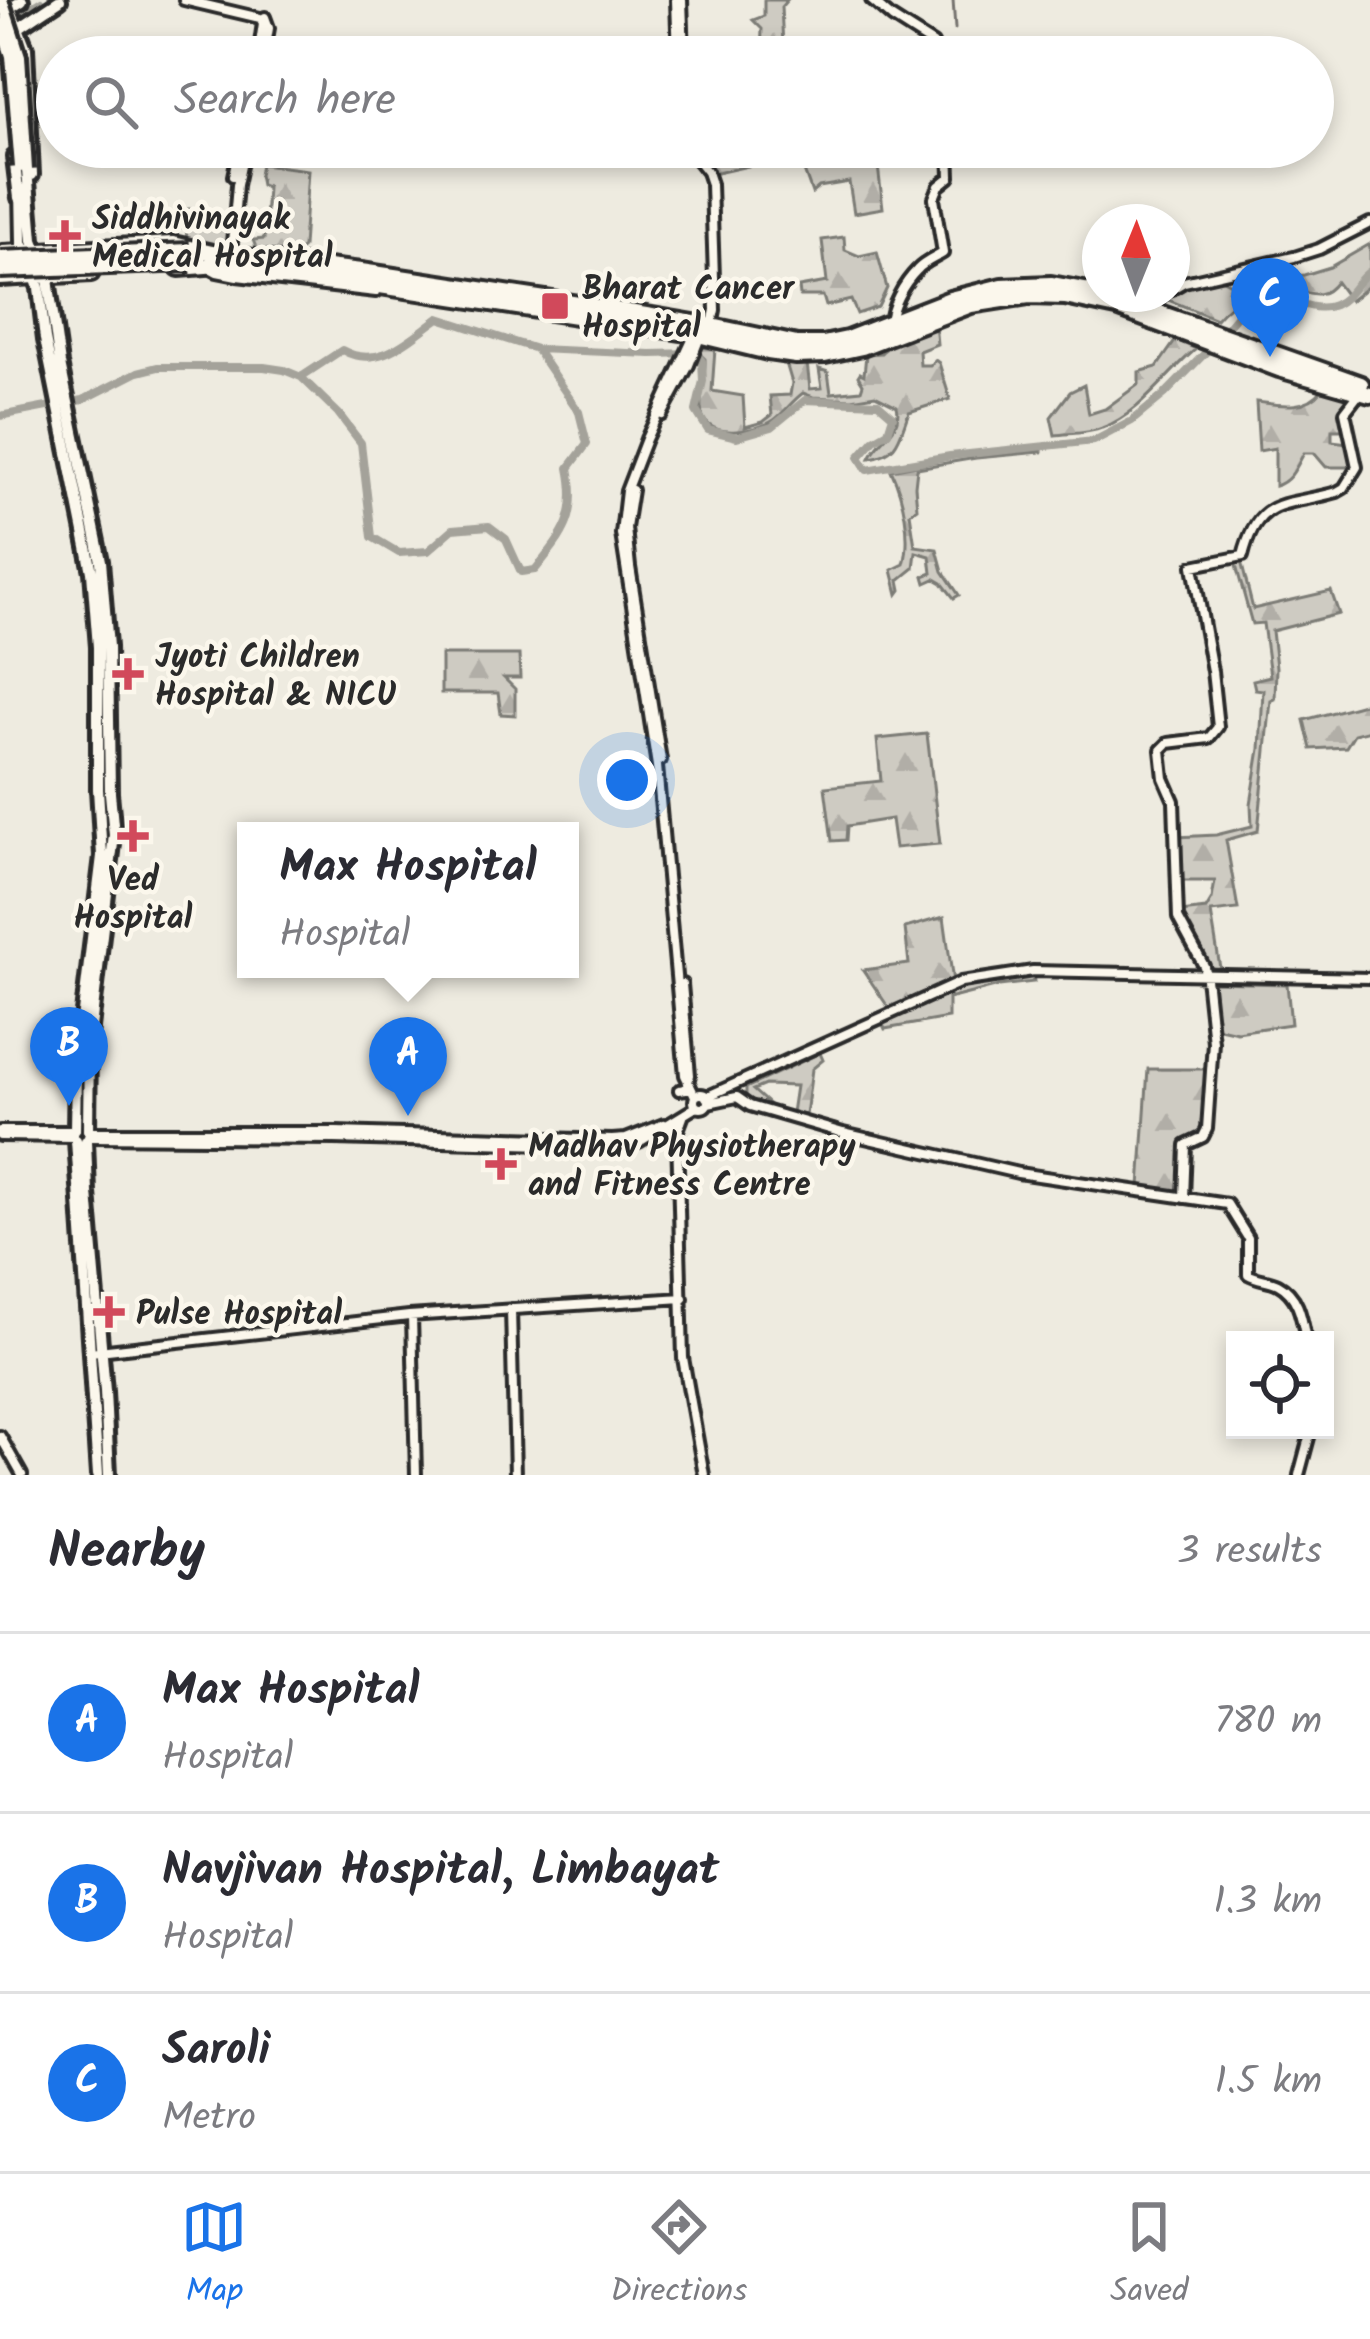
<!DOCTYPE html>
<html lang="en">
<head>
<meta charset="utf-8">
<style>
  body { margin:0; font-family:Kalam,sans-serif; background:#f7f7f7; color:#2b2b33 }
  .controls { position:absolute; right:36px; bottom:36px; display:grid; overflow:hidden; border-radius:0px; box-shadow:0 6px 18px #0003 }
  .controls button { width:108px; height:108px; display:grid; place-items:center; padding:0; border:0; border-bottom:3px solid #e1e1e2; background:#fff; color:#2b2b33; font:60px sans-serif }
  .compass { position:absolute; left:1082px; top:204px; width:108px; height:108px; border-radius:50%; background:#fff; box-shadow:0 6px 18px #0003; rotate:1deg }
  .you { position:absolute; left:627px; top:780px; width:42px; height:42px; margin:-30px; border:9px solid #fff; border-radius:50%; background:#1a73e8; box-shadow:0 0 0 18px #1a73e833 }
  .badge { display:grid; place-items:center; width:78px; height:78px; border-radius:50%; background:#1a73e8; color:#fff; font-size:39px; font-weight:700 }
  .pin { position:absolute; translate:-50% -99px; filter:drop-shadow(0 3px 6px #0008) }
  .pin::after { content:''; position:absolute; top:63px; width:42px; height:36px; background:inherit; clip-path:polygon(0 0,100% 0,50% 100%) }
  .popup { position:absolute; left:237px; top:822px; width:342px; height:156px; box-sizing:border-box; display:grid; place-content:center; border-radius:0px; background:#fff; filter:drop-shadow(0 3px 9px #0005); font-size:39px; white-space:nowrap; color:#7c7c81 }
  .popup b { font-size:45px; color:#2b2b33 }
  .popup::after { content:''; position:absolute; left:50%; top:100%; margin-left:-24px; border:24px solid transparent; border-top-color:#fff }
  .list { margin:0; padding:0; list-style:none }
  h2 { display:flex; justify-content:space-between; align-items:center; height:156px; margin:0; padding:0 48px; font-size:51px }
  h2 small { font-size:39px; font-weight:400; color:#7c7c81 }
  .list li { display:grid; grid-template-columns:78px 1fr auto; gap:36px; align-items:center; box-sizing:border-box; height:180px; padding:0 48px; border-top:3px solid #e1e1e2 }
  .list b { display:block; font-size:45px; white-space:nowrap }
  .list p { margin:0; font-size:39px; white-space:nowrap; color:#7c7c81 }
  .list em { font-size:39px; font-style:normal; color:#7c7c81 }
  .icon { flex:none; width:66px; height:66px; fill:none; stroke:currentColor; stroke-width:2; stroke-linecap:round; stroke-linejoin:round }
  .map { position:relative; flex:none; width:1370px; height:1475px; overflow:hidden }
  .search { position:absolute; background:#fff; box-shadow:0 6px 18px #0003; left:36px; right:36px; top:36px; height:132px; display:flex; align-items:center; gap:30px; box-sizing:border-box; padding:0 42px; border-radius:66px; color:#7c7c81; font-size:45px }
  .sheet { height:696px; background:#fff }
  nav { display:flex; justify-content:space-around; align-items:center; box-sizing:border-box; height:168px; border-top:3px solid #e1e1e2; background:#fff; font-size:33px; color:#7c7c81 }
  nav a { display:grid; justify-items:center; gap:6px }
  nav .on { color:#1a73e8 }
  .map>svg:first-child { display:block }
  .forest { fill:url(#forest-firs); stroke:#7c7b76; stroke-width:3 }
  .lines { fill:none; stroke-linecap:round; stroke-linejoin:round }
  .stream { stroke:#74726e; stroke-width:3 }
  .canal { stroke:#a4a29a; stroke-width:6 }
  .river { stroke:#a4a29a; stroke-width:8 }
  .minor-casing { stroke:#2b2b2b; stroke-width:16 }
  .major-casing { stroke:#2b2b2b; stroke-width:20 }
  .highway-casing { stroke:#2b2b2b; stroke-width:22 }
  .minor { stroke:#fbf7ec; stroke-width:8 }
  .major { stroke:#fbf7ec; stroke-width:10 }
  .highway { stroke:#fbf7ec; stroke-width:14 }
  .major-bridge-casing { stroke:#2b2b2b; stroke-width:20; stroke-linecap:butt }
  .highway-bridge-casing { stroke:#2b2b2b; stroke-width:22; stroke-linecap:butt }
  .major-bridge { stroke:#fbf7ec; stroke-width:10 }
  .highway-bridge { stroke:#fbf7ec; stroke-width:14 }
  .poi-dot { fill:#d1495b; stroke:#fbf7ec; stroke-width:4.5 }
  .labels { text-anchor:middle; stroke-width:9; stroke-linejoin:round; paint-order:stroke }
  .poi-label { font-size:33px; font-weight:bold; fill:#2b2b2b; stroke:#fbf7ec; text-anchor:start }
</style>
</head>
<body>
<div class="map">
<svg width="1370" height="1475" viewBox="0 0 1370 1475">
  <defs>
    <pattern id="forest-firs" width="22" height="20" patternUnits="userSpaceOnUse" patternTransform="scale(3)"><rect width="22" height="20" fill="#cecbc2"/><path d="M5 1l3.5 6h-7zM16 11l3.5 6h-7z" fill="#b1aea7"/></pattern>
  </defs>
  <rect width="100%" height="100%" fill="#eeebe0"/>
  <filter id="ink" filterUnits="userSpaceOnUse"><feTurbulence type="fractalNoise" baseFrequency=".00833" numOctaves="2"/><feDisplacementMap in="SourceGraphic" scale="24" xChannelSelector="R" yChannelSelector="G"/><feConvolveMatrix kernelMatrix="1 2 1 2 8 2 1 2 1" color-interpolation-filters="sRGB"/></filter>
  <g filter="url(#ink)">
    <!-- forest -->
    <path class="forest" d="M764,0h23l-6,7 2,38 -3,12h-19l1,-28 -9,-9 11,-4z
      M690,147h66l6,16 -50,11 -5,-11z
      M876,149l7,59 -29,5 -5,-31 -30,5 -7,6 -10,-28z
      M261,164l47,6 -5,77c-10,12 -32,6 -46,3l-4,-10 11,-1 3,-52 -6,-2 -2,-10z
      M234,177l7,1 -6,67 -12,4 -37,-6 1,-14 -6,-2 1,-17 7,-1 1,10 40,5z
      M844,237l1,13 14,6 18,-4 10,36 -9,19 -21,7 -6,-14 -25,6 -3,-10h-23l-1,-9 28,-5 -5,-42z
      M1370,244v41l-20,16 -14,-19c-17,23 -31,6 -52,6 -29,1 -50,10 -68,31l-48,-19 11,-10 38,-13 14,7 39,-7 34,-2 26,-8z
      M935,323l2,21 -18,7 1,14h10l5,-5 4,3 11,36 -41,13c-10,25 -10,42 -39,46 8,-19 33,-27 27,-52l-22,-11 -23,4 -39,-2 -10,-4c-11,8 -18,19 -29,27 -19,13 -71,21 -73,-12 -1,-16 5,-33 4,-49l-5,-5 1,-7 14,2 -3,42 31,5 2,31 18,-5 9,-7 -2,-19 20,-1 2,-12 -6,-20h21l3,26 12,-1 -3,-19 9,3 3,21 30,-3 2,-6 -5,-8 2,-3 4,2 2,-21 15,-1c7,-8 42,-27 54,-30z
      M1176,340l20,9c-30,25 -56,65 -94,79 -13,6 -32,5 -47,7l-4,-18 19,-25 14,-7 5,29 16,-5 34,-25v-12l18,-5z
      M1322,390l28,8 -9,19 5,13h-14v11l16,2 5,5 -3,19h-24l-12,-14h-10c-7,13 -13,29 -29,33v-38l-16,3 -3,-49c23,3 50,9 66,-12z
      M1042,449v3l-66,6 -59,10 -2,18 2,22 -7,5 5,33 22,3 6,22 16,24 -5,3 -12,-15 -7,-4 -9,4 -2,-7 8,-3 -2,-17 -14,-4 -2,16 -15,12 2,10 -3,4 -6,-24 12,-6c8,-28 -1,-68 -13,-94l71,-14z
      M1241,561l12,48 78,-18 8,23 -67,17 4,36 -1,32 -4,1 -13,131 -32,9 12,69 -27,3 9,56 -6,1 -9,-6 -25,-45v-6l26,-3 6,-10 3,-18h-36l-2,-44 39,-2 36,-9 -1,-22 9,-55 3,-59 -8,-1 -2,-9 17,-4 -7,-53 -11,1 -17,-62z
      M441,655h78l1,23h-16l11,11v26l-14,-1 -3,-21h-57z
      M1363,704h7v26l-16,4 -8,13 -35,2 -7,-29z
      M927,734l13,110 -45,4 -4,-29 -44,7 -1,14 -14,1 -7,-54 56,-6 -4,-42z
      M944,917l9,65 -62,29 -28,-41 46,-6 -4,-36z
      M1033,973l1,9 -35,4 -51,13v19l-63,11 -4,-9 80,-36z
      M1211,982l76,2 4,40 -54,8 -22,-5z
      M820,1053l3,7 -11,9 -6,46 -14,-2 4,-27 -31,-1 -12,5 18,16 -25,-8v-10z
      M1148,1069h61l-6,64 -22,10 -1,48 -40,-4z"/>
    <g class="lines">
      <!-- stream -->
      <path class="stream" d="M953,0l2,29
        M1028,975l172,5
        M1210,980l160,2
        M745,1085l226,-101"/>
      <!-- canal -->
      <path class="canal" d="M20,13l21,-13"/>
      <!-- river -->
      <path class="river" d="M1222,333l25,-30c12,-2 27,-7 39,-4 16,4 31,13 48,6 17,-7 22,-25 36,-34
        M301,377l41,-27c37,21 67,-11 97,-32l97,31
        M0,416l83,-16 55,-28 20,-5h106l20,3 17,7 37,36 23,30 11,94 27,16 29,-2 25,-22 36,-3 17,13 15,33 14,-2c29,-36 44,-53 34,-102l18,-24 -8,-32 -43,-63 115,5 44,-1 7,8 1,20 -7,30 12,19 29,7 35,-10 33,-27 73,3 15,13 -5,16 -14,8 -15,17 8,13 83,-14 144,-15 38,-20 33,-27 48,-49"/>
      <defs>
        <path id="minor" d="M184,0l76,18 3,5 -5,34
          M676,0l2,57
          M682,0l2,57
          M871,0l21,18 41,26 6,13
          M264,57l5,-29 -4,-11
          M687,147l20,25 4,12 4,126 -3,14
          M233,176l6,-29
          M231,255l6,-70 8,-38
          M208,267l9,5 20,4 139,16
          M1172,289l12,-7 110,-25 25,-8 51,-26
          M1148,309l16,-15
          M890,325c0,-18 14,-42 27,-55 7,-8 18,-12 26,-17l-9,-55 5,-12 11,-9 -1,-30
          M694,336l-48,103 -20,52 -5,43 36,232 28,309 10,21
          M662,415l27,-50 11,-28
          M632,490l-6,38 4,39 31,193
          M679,1090l7,-1 4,-14 -8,-91
          M694 1101a7 7 0 1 1 14 0a7 7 0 1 1-14 0Z
          M706,1097l255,-115 72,-11 337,7
          M708,1103l29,-6 13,9 93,27 175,40 209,31 21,34v36c10,6 20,5 30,10 21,11 24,35 28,56
          M683,1117l-6,16 6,225 21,117
          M0,1131h74
          M88,1132h248l276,8 14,-1 38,-15
          M0,1136l74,1
          M88,1137l247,2 280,8 24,-5 57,-35
          M1184,1198l2,-53 17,-8 4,-8 6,-87 -6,-56 -3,-20 -26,-48 -4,-117 -10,-23 -3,-28 7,-7 41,-5 9,-11 -6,-56 -19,-105 50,-10c15,-61 43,-49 94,-64l7,-4 13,-21 -12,-55 17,-22
          M511,1309l4,166
          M412,1316l4,159
          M90,1352l319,-36 274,-18
          M0,1436l22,39
          M1299,1475l12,-45"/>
        <path id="major" d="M7,0l19,48 6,127
          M0,14l22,-14
          M18,28l42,-28
          M14,157l5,41
          M27,170l6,70 6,15
          M21,189l1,53 4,12
          M33,271l6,17 6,51 47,233 6,75v142l4,67 -26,214 -1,60
          M47,272l13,92 41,197 7,86 2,146 4,42 -25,209 -1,86
          M76,1140l22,335
          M86,1141l2,52 17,198 4,84"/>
        <path id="highway" d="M3,253l170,-9 39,9 149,18 231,35 120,20 85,18h26l24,-5 103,-40 52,-13 49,-2 49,9
          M179,268l40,-3 102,12 373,57 74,18 28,4 29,-1 37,-8 109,-42 58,-9 36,1 52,11 162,61 91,26
          M0,278l91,-5
          M1106,294l255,90"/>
      </defs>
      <!-- minor casing -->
      <use href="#minor" class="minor-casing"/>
      <!-- major casing -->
      <use href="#major" class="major-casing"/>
      <!-- highway casing -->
      <use href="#highway" class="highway-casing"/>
      <!-- minor -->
      <use href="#minor" class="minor"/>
      <!-- major -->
      <use href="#major" class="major"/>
      <!-- highway -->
      <use href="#highway" class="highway"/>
      <defs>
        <path id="major-bridge" d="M2,0l18,56 7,114
          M0,23l11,33 9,111"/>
        <path id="highway-bridge" d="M0,259l190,-8
          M0,270l191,-7"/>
      </defs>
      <!-- major-bridge casing -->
      <use href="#major-bridge" class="major-bridge-casing"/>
      <!-- highway-bridge casing -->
      <use href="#highway-bridge" class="highway-bridge-casing"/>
      <!-- major-bridge -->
      <use href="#major-bridge" class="major-bridge"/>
      <!-- highway-bridge -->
      <use href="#highway-bridge" class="highway-bridge"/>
    </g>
  </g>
  <!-- markers -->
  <g class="poi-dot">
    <path d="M59 218h12v12h12v12h-12v12h-12v-12h-12v-12h12z"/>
    <rect x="540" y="291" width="30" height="30" rx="6"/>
    <path d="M122 656h12v12h12v12h-12v12h-12v-12h-12v-12h12z"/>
    <path d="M127 818h12v12h12v12h-12v12h-12v-12h-12v-12h12z"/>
    <path d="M495 1146h12v12h12v12h-12v12h-12v-12h-12v-12h12z"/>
    <path d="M103 1294h12v12h12v12h-12v12h-12v-12h-12v-12h12z"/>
  </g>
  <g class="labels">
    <!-- poi labels -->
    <g class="poi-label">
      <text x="92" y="229">Siddhivinayak<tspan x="92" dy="38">Medical Hospital</tspan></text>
      <text x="582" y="299">Bharat Cancer<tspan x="582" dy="38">Hospital</tspan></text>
      <text x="155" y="667">Jyoti Children<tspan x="155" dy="38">Hospital &amp; NICU</tspan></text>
      <text x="133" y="890" text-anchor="middle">Ved<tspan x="133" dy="38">Hospital</tspan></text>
      <text x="528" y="1157">Madhav Physiotherapy<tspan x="528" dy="38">and Fitness Centre</tspan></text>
      <text x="136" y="1324">Pulse Hospital</text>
    </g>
  </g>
</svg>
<div class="controls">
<button><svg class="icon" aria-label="locate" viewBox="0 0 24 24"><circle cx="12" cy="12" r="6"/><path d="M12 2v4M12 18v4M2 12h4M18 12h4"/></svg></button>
</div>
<svg class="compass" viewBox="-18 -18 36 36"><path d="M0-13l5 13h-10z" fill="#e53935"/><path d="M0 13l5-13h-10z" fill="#7c7c81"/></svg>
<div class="you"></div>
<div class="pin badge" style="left:408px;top:1116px">A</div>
<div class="popup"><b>Max Hospital</b>Hospital</div>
<div class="pin badge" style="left:69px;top:1106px">B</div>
<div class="pin badge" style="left:1270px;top:357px">C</div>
<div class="search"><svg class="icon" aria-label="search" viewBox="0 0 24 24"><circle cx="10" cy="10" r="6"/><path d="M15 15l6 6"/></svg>Search here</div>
</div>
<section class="sheet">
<h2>Nearby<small>3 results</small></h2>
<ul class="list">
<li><span class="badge">A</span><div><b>Max Hospital</b><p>Hospital</p></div><em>780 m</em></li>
<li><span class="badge">B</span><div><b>Navjivan Hospital, Limbayat</b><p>Hospital</p></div><em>1.3 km</em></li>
<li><span class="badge">C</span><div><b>Saroli</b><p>Metro</p></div><em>1.5 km</em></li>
</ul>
</section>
<nav>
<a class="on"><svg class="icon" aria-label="map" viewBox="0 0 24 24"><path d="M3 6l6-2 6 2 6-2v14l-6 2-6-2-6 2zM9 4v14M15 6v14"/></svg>Map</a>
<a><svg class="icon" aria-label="directions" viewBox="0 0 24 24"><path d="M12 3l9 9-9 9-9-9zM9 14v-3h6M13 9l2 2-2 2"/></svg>Directions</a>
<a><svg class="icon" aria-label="saved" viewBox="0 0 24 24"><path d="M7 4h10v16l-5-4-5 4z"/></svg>Saved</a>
</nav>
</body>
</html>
